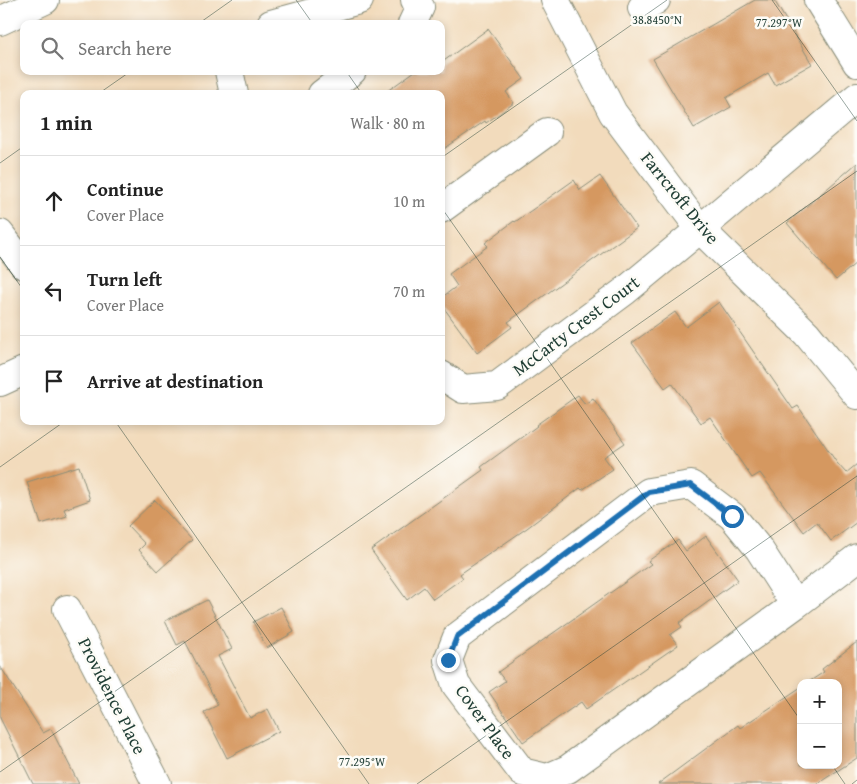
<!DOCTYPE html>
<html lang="en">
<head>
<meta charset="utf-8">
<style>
  body { margin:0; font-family:"Gentium Book Plus",serif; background:#f6f6f6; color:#222 }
  .controls { position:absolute; right:15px; bottom:15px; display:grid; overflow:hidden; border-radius:10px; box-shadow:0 2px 8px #0003 }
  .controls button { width:45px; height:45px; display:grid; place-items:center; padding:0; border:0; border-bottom:1px solid #e0e0e0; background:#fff; color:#222; font:25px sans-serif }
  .stop { position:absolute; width:15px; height:15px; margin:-11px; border:4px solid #1f6fb2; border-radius:50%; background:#fff }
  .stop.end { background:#1f6fb2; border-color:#fff; box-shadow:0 1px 5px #0008 }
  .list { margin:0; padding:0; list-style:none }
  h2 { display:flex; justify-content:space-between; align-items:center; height:65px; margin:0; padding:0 20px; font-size:21px }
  h2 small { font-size:16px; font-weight:400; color:#767676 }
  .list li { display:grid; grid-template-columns:32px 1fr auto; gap:15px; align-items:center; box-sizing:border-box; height:90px; padding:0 20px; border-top:1px solid #e0e0e0 }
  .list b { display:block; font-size:19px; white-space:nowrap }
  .list p { margin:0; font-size:16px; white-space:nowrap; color:#767676 }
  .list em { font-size:16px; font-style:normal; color:#767676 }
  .icon { flex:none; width:28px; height:28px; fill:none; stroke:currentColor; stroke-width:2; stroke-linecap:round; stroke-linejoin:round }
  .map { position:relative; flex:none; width:857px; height:784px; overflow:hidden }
  .search { position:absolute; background:#fff; box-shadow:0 2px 8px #0003; left:20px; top:20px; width:425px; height:55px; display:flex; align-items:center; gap:12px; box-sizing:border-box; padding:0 18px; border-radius:10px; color:#767676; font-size:19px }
  .panel { position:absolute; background:#fff; box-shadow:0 2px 8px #0003; left:20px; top:90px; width:425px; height:335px; border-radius:10px }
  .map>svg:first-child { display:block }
  .building { fill:#d59861 }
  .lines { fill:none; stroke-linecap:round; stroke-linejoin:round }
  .minor-casing { stroke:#888c78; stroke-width:30 }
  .major-casing { stroke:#888c78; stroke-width:30 }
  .minor { stroke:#fff; stroke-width:28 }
  .major { stroke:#fff; stroke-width:28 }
  .route { stroke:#1f6fb2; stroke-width:6 }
  .ticks { fill:none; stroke:#1f3d34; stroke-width:1; stroke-opacity:0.45 }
  .labels { text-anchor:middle; stroke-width:5; stroke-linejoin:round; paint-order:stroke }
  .street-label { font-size:18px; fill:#1f3d34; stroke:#fdfcf7 }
  .ticks-label { font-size:12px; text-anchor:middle; fill:#1f3d34; stroke:#fdfcf7; stroke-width:5; stroke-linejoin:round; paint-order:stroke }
</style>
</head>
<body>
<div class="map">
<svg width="857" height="784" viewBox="0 0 857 784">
  <rect width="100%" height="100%" fill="#fdfcf7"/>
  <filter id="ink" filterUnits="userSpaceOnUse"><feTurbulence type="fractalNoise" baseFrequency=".02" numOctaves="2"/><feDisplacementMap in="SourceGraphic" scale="10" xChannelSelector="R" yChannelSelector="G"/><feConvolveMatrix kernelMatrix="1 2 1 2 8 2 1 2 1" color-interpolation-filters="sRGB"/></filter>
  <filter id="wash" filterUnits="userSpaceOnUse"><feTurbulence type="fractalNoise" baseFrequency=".0096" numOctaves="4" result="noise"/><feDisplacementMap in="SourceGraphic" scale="20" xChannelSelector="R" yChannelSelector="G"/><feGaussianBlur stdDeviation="1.12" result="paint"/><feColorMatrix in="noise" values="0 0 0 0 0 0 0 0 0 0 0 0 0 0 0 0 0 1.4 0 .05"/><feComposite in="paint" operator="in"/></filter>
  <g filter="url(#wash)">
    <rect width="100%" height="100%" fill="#f2dbbc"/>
    <g id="blocks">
      <!-- building -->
      <path class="building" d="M755,0h19l38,64 -37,21 -7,-12 -42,25 5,9 -37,21 -41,-69z
        M488,29l36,50 -18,13 8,11 -28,20 -1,-2 -44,30v-57h-58l32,-23h26v-8z
        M857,163v99l-21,18 -49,-57z
        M600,176l37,52 -129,94 4,5 -35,26 -36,-49v-6l16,-12 -8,-12 39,-28 -3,-3 29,-22 1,1 59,-42 6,10z
        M719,302l74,107 5,-3 39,57 9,10 11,-9v58l-26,19 -14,-19 -13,10 -44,-59 -8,5 -42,-61 -9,6 -29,-40 -7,5 -33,-45 43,-31 11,15z
        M578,395l7,9 8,-6 32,45 -21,14 9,12 -31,21 -2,-2 -53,40 -67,46 3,4 -30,21 -9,-12 -17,13 -36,-50 112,-80 -2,-3 56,-41 -1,-1z
        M79,466l11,34 -26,9 3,7 -26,8 -14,-42z
        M155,500l37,40 -34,31 -19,-21 6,-6 -17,-18z
        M706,536l32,44 -59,43 3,4 -12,8 8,10 -92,64 -5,-7 -58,40 -34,-50 16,-11 -7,-9 153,-108 -3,-3 30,-21 8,11z
        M207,600l25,49 -14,7 32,62 18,-9 11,22 -52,27 -23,-46 14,-7 -33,-64 -8,4 -12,-24z
        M281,607l13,25 -27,16 -14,-26z
        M857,642v116l-40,26h-159l80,-59 2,3 61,-41v78h37v-82h-31l17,-11 -2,-3z
        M0,666l43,67 8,-4 28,55h-46l-33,-66z"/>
    </g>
  </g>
  <g filter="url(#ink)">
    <use href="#blocks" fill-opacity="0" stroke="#888c78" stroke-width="1"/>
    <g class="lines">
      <defs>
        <path id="minor" d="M555,0l58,113 87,116 107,105 50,61
          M818,0l39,63
          M642,8l14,-8
          M271,24l88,-24
          M412,24l8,-17 -5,-7
          M229,71l5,23
          M322,94l30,-23
          M441,209l106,-77
          M0,234l24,31
          M441,375l22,14 34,-3 128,-95 75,-62 157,-132
          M0,382l24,-11
          M691,485l41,31 27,33 36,56 -227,164 -21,9 -25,-6 -66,-87 -8,-25 9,-23 192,-145z
          M795,605l62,-47
          M67,609l90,175"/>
        <path id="major" d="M0,21l45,-21"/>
      </defs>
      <!-- minor casing -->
      <use href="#minor" class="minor-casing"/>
      <!-- major casing -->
      <use href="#major" class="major-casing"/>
      <!-- minor -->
      <use href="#minor" class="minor"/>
      <!-- major -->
      <use href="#major" class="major"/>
    </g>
  </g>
  <g class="lines" filter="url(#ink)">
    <!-- route -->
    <path class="route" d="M448,660l9,-23 192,-145 42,-7 41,31"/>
  </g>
  <!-- ticks -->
  <path class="ticks" d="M296,0l17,24M772,0l85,121M198,24l34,-24M346,71l16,23M98,94l33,-23M441,158l226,-158M0,163l24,-17M441,207l360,514M0,257l24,34M115,421l254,363M0,467l65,-46M832,765l13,19M0,772l857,-601M417,784l440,-308M852,784l5,-4"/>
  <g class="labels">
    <!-- street labels -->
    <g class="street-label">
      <text transform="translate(680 198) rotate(51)" y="6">Farrcroft Drive</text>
      <text transform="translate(576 326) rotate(-37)" y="6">McCarty Crest Court</text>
      <text transform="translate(112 696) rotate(63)" y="6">Providence Place</text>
      <text transform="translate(485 722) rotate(54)" y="6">Cover Place</text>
    </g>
  </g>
  <g class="ticks-label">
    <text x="657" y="24">38.8450°N</text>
    <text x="779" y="27">77.297°W</text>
    <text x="362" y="766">77.295°W</text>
  </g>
</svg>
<div class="controls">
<button>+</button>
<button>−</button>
</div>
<div class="stop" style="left:732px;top:516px"></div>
<div class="stop end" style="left:448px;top:660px"></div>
<div class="search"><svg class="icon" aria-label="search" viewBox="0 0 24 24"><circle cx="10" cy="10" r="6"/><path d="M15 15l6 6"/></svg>Search here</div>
<section class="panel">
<h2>1 min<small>Walk · 80 m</small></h2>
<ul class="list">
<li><svg class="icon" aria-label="ahead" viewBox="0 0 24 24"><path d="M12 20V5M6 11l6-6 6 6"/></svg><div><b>Continue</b><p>Cover Place</p></div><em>10 m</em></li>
<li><svg class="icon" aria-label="left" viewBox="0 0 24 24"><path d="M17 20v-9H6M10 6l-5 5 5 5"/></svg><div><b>Turn left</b><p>Cover Place</p></div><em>70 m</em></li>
<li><svg class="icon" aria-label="arrive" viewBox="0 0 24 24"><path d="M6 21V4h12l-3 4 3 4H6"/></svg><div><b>Arrive at destination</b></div></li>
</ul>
</section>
</div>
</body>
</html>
